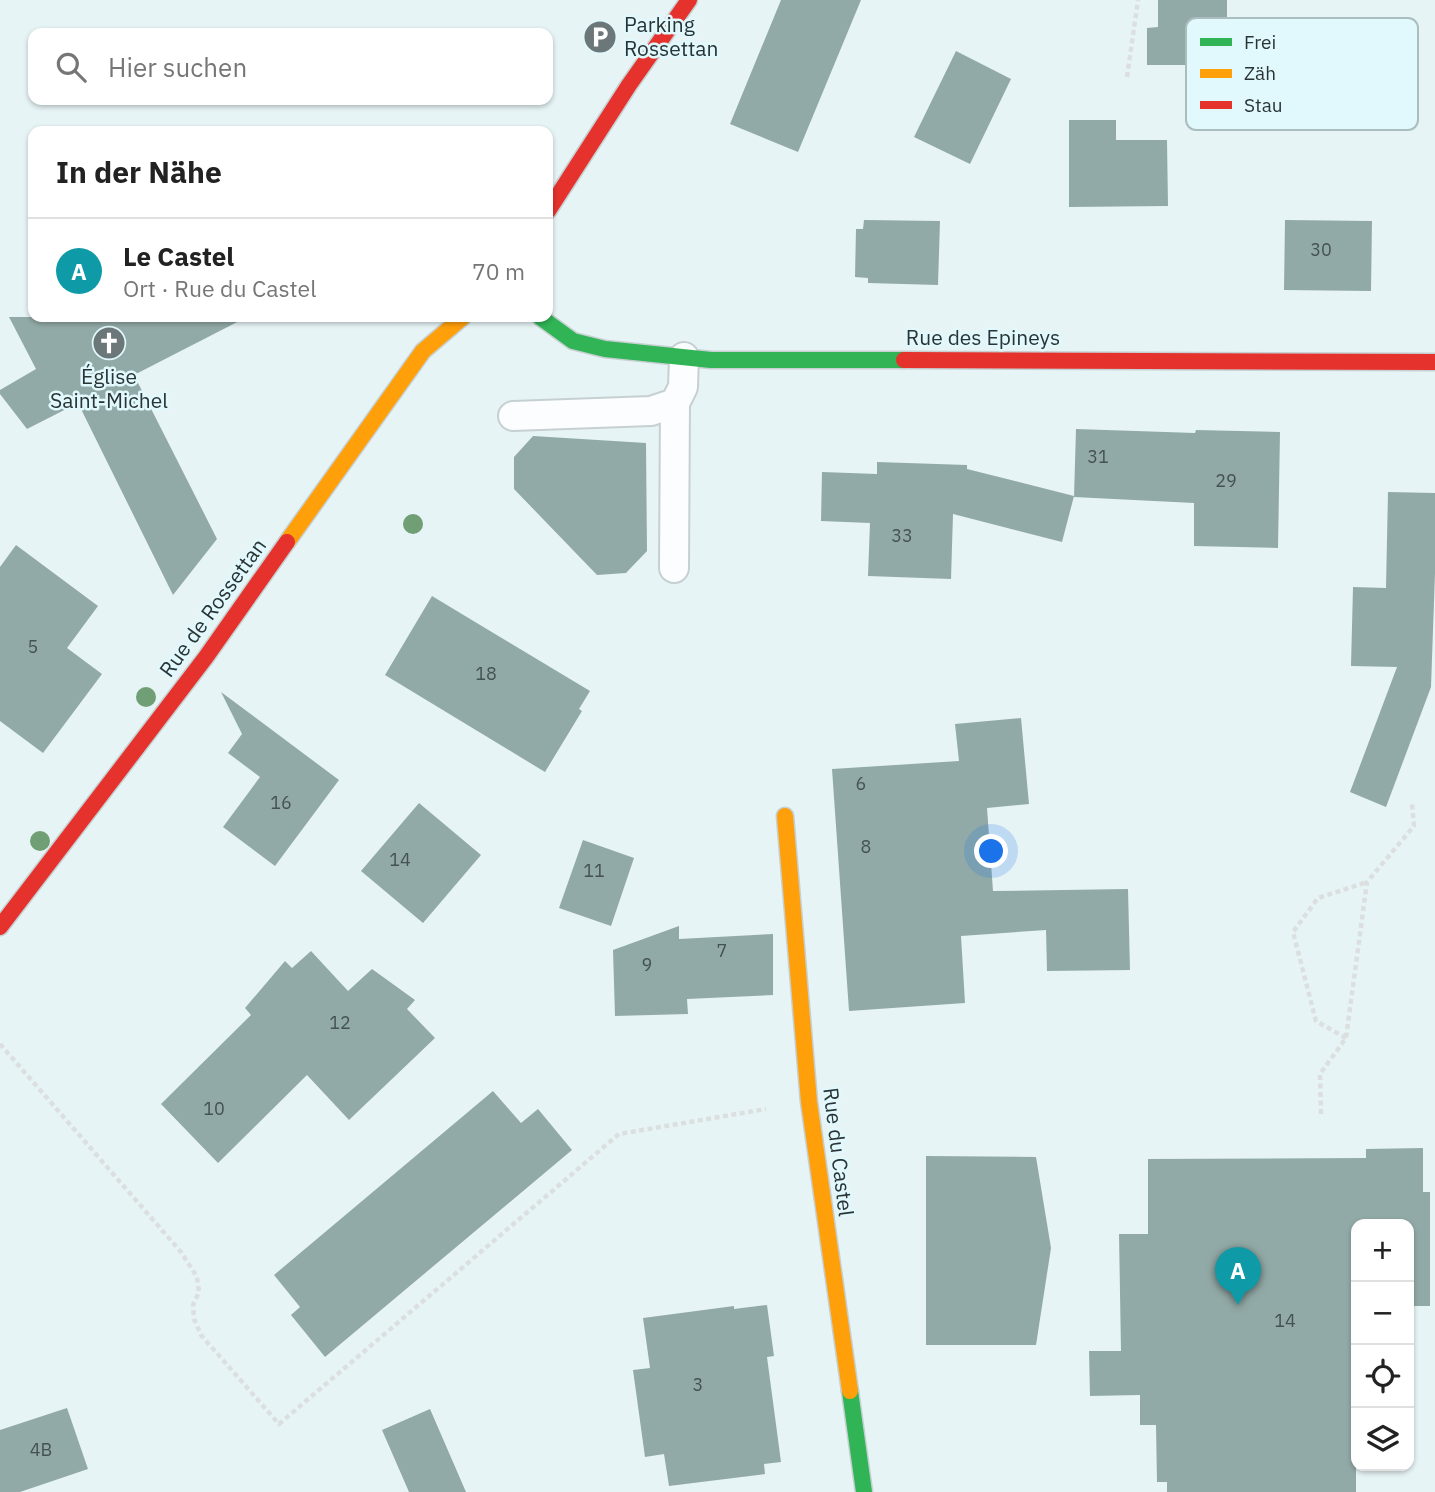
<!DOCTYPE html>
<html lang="de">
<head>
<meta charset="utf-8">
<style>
  body { margin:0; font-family:"IBM Plex Sans",sans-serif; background:#f2f2f2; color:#222 }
  .controls { position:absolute; right:21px; bottom:21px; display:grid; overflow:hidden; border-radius:14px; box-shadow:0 2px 5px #0004 }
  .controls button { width:63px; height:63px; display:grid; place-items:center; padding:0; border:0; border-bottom:2px solid #e0e0e0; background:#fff; color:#222; font:35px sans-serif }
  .you { position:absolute; left:992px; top:852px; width:24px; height:24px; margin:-18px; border:5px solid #fff; border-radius:50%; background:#1a73e8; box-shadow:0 0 0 10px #1a73e833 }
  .badge { display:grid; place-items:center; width:46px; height:46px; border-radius:50%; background:#6c7779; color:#fff; font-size:23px; font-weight:700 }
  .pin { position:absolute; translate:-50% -58px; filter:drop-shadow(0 2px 4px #0008) }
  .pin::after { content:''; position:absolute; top:37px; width:24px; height:21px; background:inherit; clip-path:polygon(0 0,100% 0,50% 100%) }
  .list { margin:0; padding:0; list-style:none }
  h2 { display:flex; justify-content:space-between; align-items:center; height:91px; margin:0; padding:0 28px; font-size:30px }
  h2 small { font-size:23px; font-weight:400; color:#767676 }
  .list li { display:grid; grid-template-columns:46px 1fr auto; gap:21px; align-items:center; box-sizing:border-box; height:105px; padding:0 28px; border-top:2px solid #e0e0e0 }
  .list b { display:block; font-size:26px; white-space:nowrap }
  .list p { margin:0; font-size:23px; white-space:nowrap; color:#767676 }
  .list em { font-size:23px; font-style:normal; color:#767676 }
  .icon { flex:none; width:38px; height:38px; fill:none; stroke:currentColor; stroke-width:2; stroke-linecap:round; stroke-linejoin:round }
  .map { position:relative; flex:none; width:1435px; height:1492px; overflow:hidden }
  .search { position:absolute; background:#fff; box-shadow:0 2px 5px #0004; left:28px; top:28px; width:525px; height:77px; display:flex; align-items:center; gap:18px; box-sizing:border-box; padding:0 24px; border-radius:14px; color:#767676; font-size:26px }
  .panel { position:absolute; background:#fff; box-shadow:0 2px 5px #0004; left:28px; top:126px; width:525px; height:196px; border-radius:14px }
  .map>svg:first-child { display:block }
  .building { fill:#92aaa7 }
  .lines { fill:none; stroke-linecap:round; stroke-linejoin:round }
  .lane-casing { stroke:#c6d0d2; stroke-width:32 }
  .fast-casing { stroke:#c6d0d2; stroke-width:19 }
  .slow-casing { stroke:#c6d0d2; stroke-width:19 }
  .jam-casing { stroke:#c6d0d2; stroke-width:19 }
  .path { stroke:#dbdfe0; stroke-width:4.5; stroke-dasharray:5 3.5; stroke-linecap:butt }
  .lane { stroke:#fbfdfe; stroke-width:28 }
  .fast { stroke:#30b455; stroke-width:16 }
  .slow { stroke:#ff9f0a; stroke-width:16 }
  .jam { stroke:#e5322d; stroke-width:16 }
  .tree { fill:#709e75 }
  .labels { text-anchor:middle; stroke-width:5; stroke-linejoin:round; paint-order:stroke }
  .number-label { font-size:18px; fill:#445252 }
  .poi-label { font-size:21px; fill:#2a3435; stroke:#e1f9fc; text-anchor:start }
  .street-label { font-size:21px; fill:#2a3435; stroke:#e1f9fc }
  .key { fill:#e1f9fc; stroke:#aabec0; stroke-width:2 }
  .key-label { font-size:19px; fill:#2a3435 }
</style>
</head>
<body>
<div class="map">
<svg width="1435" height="1492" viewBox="0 0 1435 1492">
  <rect width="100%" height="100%" fill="#e7f4f6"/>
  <!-- building -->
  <path class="building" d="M781,0h80l-63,152 -68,-28z
    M1158,0h69v17l74,1v27l67,1v74l-63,-1v-26l-73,-1v-27h-85v-37l11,-1z
    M956,51l55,28 -41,85 -56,-27z
    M1069,120h47v20h51l1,66 -99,1z
    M864,220l76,1 -2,64 -70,-2v-5l-13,-1 1,-48h7z
    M1285,220l87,1 -1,70 -87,-1z
    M9,317h238l-113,58 83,164 -44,56 -95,-192 -51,26 -27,-35v-4l36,-21z
    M1076,429l119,4 1,-3 84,2 -2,116 -84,-2v-43l-120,-6z
    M533,436l113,7 1,108 -21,22 -29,2 -83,-86v-32z
    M877,462l90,3v4l107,27 -12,46 -109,-28 -2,65 -83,-3 2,-53 -49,-2 1,-49 55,2z
    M1388,492l47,1v80l-4,114 -45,120 -36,-15 47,-125 -46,-1 2,-79 33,1z
    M16,545l82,61 -31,42 35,26 -59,79 -43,-32v-154z
    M432,596l158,95 -11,18 3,2 -37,61 -160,-97z
    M221,692l118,88 -64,86 -52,-39 37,-50 -32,-24 14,-19z
    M1021,718l8,86 -42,4 6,83 135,-2 2,81 -83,1 -1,-41 -85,6 4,67 -116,8 -17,-242 127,-8 -4,-37z
    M419,803l62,52 -58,68 -62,-52z
    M583,840l51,18 -23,68 -52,-18z
    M679,926v13l94,-5v61l-86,4 1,15 -73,2 -2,-66z
    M311,951l37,40 24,-22 43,31 -8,9 28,29 -86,82 -42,-45 -89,88 -57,-59 90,-89 -6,-7 40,-47 7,7z
    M493,1091l28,32 17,-14 34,41 -247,207 -34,-42 9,-8 -26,-32z
    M1423,1148v44h7v114h-21v-82h-53v268h-189v-10h-10l-1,-57h-16v-30l-50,1 -1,-45h32l-2,-117h29v-75l218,-1v-9z
    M926,1156l110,1 15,91 -15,97h-110z
    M767,1305l7,51 -7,1 14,105 -17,2 1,10 -96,12 -5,-32 -19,3 -12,-87 17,-2 -7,-50 91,-12v3z
    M67,1408l21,61 -68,23h-20v-62z
    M430,1409l36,83h-57l-27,-62z"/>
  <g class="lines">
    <defs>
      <path id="lane" d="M513,416l138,-5 24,-8 8,-16 1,-30
        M674,568l1,-165"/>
      <path id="fast" d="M540,317l33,24 32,8 106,11h193
        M850,1391l14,101"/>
      <path id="slow" d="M287,542l136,-191 40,-34
        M785,816l24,286 41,289"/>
      <path id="jam" d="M548,211l81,-126 60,-85
        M904,360l531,2
        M0,927l206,-270 81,-115"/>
    </defs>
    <!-- lane casing -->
    <use href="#lane" class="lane-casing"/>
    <!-- fast casing -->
    <use href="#fast" class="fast-casing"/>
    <!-- slow casing -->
    <use href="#slow" class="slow-casing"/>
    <!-- jam casing -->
    <use href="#jam" class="jam-casing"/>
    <!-- path -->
    <path class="path" d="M1127,77l11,-77
      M1346,1038l-30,-17 -23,-89 25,-34 49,-16
      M0,1044l181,208 16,25 2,15 -6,13 1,14 7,16 78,89 340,-290 147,-25
      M1321,1114l-1,-40 26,-36 21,-156 47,-56 -2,-22"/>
    <!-- lane -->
    <use href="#lane" class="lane"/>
    <!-- fast -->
    <use href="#fast" class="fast"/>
    <!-- slow -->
    <use href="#slow" class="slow"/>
    <!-- jam -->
    <use href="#jam" class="jam"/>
  </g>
  <!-- trees -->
  <g class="tree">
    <circle cx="413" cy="524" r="10"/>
    <circle cx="146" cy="697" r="10"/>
    <circle cx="40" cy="841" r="10"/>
  </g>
  <!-- icons -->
  <defs>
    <symbol id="parking-disc" viewBox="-11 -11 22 22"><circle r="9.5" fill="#6c7779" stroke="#e1f9fc"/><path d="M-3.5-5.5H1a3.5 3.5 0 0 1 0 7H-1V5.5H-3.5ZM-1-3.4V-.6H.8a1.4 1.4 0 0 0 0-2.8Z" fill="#fff"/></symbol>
    <symbol id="church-disc" viewBox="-11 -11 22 22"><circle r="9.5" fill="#6c7779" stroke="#e1f9fc"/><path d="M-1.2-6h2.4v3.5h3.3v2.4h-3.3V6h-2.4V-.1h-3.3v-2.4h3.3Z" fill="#fff"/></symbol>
  </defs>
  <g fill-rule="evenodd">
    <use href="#parking-disc" x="581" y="18" width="38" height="38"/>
    <use href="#church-disc" x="90" y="324" width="38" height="38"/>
  </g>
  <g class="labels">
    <!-- number labels -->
    <g class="number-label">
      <text x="1321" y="256">30</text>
      <text x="1098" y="463">31</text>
      <text x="1226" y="487">29</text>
      <text x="902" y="542">33</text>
      <text x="33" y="653">5</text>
      <text x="486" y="680">18</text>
      <text x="861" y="790">6</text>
      <text x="281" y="809">16</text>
      <text x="866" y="853">8</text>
      <text x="400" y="866">14</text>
      <text x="594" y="877">11</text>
      <text x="722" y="957">7</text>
      <text x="647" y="971">9</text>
      <text x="340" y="1029">12</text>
      <text x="214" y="1115">10</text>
      <text x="1285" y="1327">14</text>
      <text x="698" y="1391">3</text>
      <text x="41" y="1456">4B</text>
    </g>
    <!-- poi labels -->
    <g class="poi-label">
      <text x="624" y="32">Parking<tspan x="624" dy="24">Rossettan</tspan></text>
      <text x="109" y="384" text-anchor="middle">Église<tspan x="109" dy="24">Saint-Michel</tspan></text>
    </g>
    <!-- street labels -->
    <g class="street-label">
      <text x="983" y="345">Rue des Epineys</text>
      <text transform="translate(213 608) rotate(-54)" y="7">Rue de Rossettan</text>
      <text transform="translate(838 1152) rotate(83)" y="7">Rue du Castel</text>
    </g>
  </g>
  <!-- legend -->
  <rect x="1186" y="18" width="232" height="112" rx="10" class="key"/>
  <rect x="1200" y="38" width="32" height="8" fill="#30b455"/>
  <rect x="1200" y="69" width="32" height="9" fill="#ff9f0a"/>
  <rect x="1200" y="101" width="32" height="8" fill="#e5322d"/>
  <g class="key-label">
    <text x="1244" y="49">Frei</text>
    <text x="1244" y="80">Zäh</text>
    <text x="1244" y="112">Stau</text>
  </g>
</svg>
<div class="controls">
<button>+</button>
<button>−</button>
<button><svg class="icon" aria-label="locate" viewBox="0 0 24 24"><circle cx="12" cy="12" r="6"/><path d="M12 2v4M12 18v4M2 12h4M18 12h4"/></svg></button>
<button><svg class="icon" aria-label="layers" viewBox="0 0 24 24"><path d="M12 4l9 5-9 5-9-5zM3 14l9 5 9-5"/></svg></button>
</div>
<div class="you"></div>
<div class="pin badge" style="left:1238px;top:1305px;background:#0f9aa8">A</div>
<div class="search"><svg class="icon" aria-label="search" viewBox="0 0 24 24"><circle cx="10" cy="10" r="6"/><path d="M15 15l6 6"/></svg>Hier suchen</div>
<section class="panel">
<h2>In der Nähe<small></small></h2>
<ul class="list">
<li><span class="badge" style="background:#0f9aa8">A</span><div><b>Le Castel</b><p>Ort · Rue du Castel</p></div><em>70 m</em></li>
</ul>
</section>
</div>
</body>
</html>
